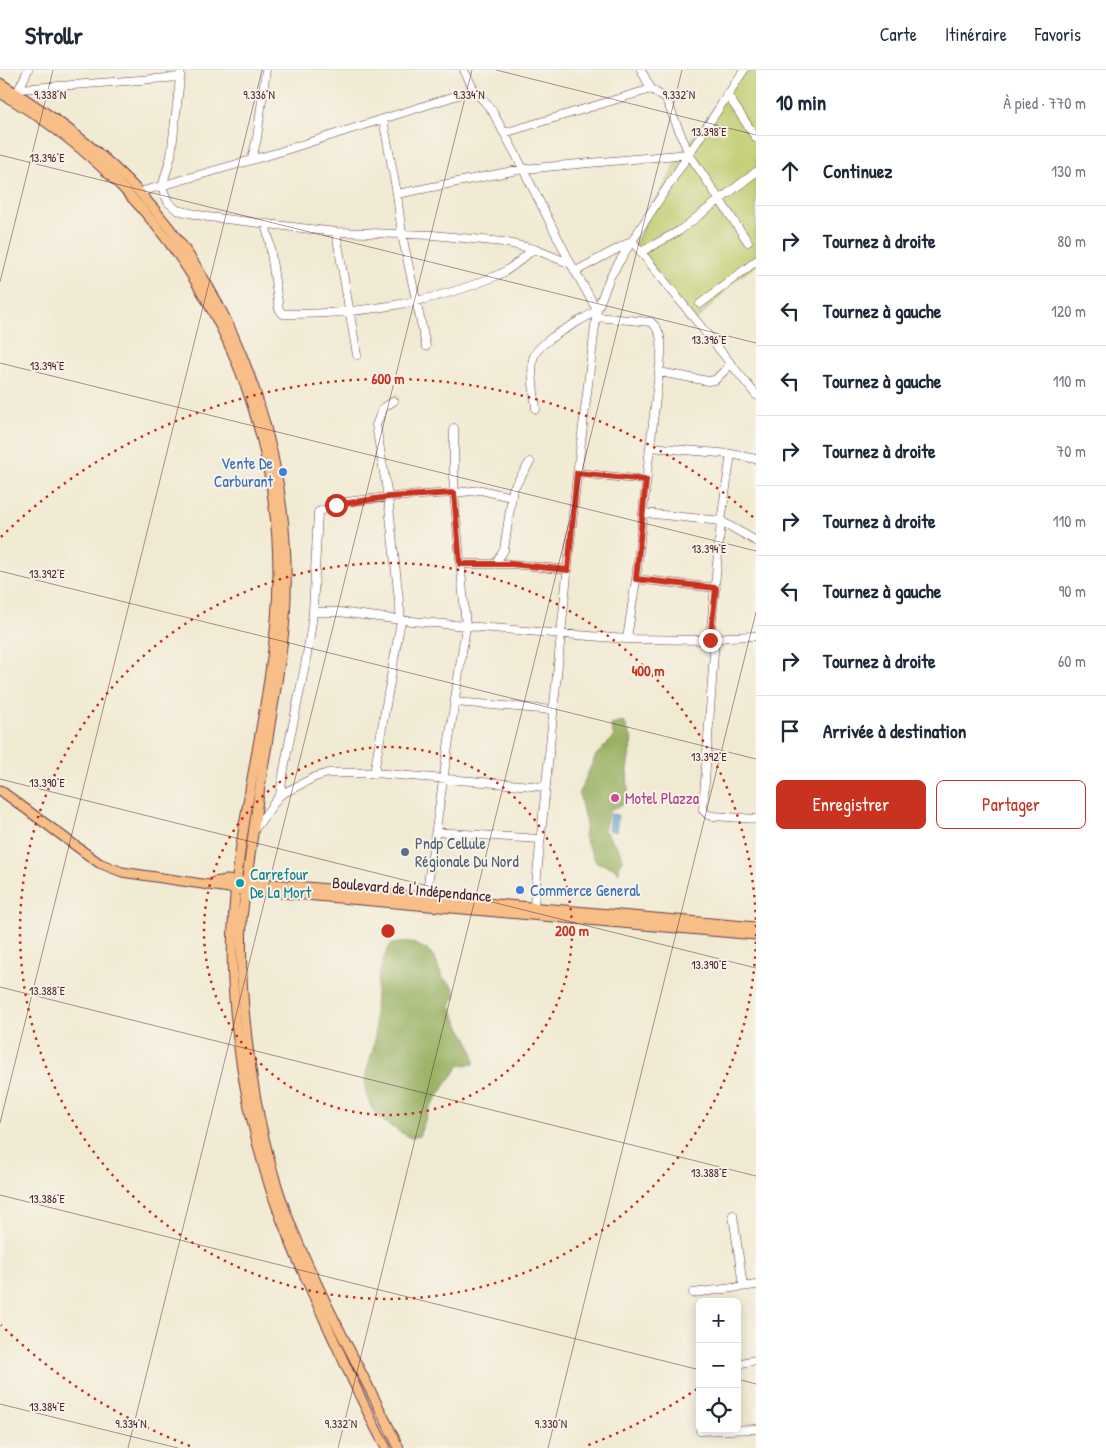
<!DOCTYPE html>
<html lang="fr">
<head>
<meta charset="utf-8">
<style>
  body { margin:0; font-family:"Patrick Hand",sans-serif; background:#f2f2f3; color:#1f2937 }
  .controls { position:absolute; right:15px; bottom:15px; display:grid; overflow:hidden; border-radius:8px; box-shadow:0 2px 12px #0003 }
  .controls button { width:45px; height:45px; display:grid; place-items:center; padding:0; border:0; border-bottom:1px solid #e0e1e3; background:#fff; color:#1f2937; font:25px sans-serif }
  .stop { position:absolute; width:15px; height:15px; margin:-11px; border:4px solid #c8321e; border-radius:50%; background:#fff }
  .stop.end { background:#c8321e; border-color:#fff; box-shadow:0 1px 5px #0008 }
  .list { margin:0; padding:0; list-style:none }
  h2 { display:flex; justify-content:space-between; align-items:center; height:65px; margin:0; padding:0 20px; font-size:21px }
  h2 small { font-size:16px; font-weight:400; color:#747a83 }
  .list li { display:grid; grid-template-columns:32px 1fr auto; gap:15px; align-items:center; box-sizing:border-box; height:70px; padding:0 20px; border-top:1px solid #e0e1e3 }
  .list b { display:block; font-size:19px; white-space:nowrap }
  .list em { font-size:16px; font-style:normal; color:#747a83 }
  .actions { display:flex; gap:10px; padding:15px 20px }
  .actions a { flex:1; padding:11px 0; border:1px solid #c8321e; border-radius:8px; text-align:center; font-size:18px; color:#c8321e }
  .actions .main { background:#c8321e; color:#fff }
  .icon { flex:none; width:28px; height:28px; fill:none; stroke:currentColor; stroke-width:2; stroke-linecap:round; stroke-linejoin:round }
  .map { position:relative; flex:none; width:756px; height:1378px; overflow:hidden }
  header { display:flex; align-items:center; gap:30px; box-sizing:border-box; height:70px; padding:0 25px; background:#fff; border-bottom:1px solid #e0e1e3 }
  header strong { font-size:24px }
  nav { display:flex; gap:28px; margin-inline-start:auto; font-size:18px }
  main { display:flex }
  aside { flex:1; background:#fff }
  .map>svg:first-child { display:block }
  .green { fill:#bfcc6e; stroke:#84764c }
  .forest { fill:#97b061; stroke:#706846 }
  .water { fill:#52a7ce; stroke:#4e637c }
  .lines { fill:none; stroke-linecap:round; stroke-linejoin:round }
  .minor-casing { stroke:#633d44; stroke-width:9 }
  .major-casing { stroke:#633d44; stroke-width:11 }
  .minor { stroke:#fff; stroke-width:8 }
  .major { stroke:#f7be87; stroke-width:9 }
  .route { stroke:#c8321e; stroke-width:6 }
  .ticks { fill:none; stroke:#4a1f2b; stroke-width:1; stroke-opacity:0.45 }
  .ring { fill:none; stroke:#c8321e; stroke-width:2.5; stroke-dasharray:2.5 5 }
  .shop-dot { fill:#3f7fe0; stroke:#f7f3e8; stroke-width:2 }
  .hotel-dot { fill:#d1479c; stroke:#f7f3e8; stroke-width:2 }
  .service-dot { fill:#5c6f8a; stroke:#f7f3e8; stroke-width:2 }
  .culture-dot { fill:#0f9aa8; stroke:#f7f3e8; stroke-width:2 }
  .labels { text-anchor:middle; stroke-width:4; stroke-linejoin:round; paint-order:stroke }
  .shop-label { font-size:16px; fill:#366cbe; stroke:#f7f3e8; text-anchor:end }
  .hotel-label { font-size:16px; fill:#b23c85; stroke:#f7f3e8; text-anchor:start }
  .service-label { font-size:16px; fill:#4e5e75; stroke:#f7f3e8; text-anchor:start }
  .culture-label { font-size:16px; fill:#0d838f; stroke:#f7f3e8; text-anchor:start }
  .street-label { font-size:16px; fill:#4a1f2b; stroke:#f7f3e8 }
  .ticks-label { font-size:12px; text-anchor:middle; fill:#4a1f2b; stroke:#f7f3e8; stroke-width:4; stroke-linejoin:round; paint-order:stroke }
  .centre { fill:#c8321e; stroke:#f7f3e8; stroke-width:2.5 }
  .ring-label { font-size:15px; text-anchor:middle; font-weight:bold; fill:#c8321e; stroke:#f7f3e8; stroke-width:4; stroke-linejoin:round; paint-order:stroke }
</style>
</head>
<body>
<header>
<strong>Strollr</strong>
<nav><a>Carte</a><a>Itinéraire</a><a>Favoris</a></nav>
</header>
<main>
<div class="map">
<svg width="756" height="1378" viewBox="0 0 756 1378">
  <rect width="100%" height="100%" fill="#f7f3e8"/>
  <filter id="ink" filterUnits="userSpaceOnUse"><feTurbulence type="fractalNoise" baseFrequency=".02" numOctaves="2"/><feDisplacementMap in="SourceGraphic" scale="10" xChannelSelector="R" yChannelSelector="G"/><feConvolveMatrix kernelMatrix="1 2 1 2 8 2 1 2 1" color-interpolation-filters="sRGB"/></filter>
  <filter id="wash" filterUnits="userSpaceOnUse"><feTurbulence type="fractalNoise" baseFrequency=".0096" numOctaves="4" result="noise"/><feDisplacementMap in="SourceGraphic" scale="20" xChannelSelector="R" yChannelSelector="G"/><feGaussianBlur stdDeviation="1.12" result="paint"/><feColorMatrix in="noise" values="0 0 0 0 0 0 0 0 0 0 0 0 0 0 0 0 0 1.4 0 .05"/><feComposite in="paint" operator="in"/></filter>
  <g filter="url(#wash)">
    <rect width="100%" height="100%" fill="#f1ead3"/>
    <!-- green -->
    <path class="green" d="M739,0h17v195l-20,14 -40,42 -61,-77 45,-89 60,-81z"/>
    <!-- forest -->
    <path class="forest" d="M624,652l8,17 -5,31 1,21 -5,13 -14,7 -5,19 14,18 5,10 -4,7v8l-5,-5 -18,-6 -12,-25 2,-13 -7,-31 17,-38 18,-18 -3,-12z
      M409,872c28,10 23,12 34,37 12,7 16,13 8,26 4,22 24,35 23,59l-14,1 -30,42 -11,29 -8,2c-14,-8 -32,-16 -39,-30 -16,-29 1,-45 3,-71 1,-7 0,-15 0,-23 0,-22 4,-51 16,-70z"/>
    <!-- water -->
    <path class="water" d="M610,744l8,1 -2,17 -8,-2z"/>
  </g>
  <g filter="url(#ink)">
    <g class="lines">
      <defs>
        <path id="minor" d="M181,0l-10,86 -9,31 6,15 9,8 31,7 128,15 97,3 70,7 31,7 37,15
          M464,0l10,20 17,19 25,46 55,109 26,46
          M19,19l161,-12
          M651,19l15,10 23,55 59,88
          M17,23l11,-23
          M727,24l29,44
          M383,49l14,75 5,41 24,111
          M504,63l147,-44 -10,-19
          M252,89l5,-21 9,-68
          M140,122l136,-39 198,-63
          M397,124l126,-25 166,-15
          M265,154l4,15 10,70 4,5c69,1 154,-11 217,-40 12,-5 23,-17 34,-25
          M336,162l21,123
          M632,171l124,154
          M641,182l38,-21 77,-59
          M576,201l54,-29
          M700,234l56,-43
          M596,247l55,5c15,12 10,34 8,50
          M536,339c-1,-13 -6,-38 -3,-50 4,-19 48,-37 64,-49
          M454,358v65l27,-3 30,7
          M650,377l9,-75 49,9 7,-1 16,-16
          M577,403l69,7
          M644,443l77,8 35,20
          M460,494h52l56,6
          M495,494l9,-14 9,-61 17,-27
          M636,509l80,9
          M313,542l5,-100 27,-10 43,-5 -12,-72 7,-17 11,-7
          M715,568l-12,172 5,5 6,1 42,3
          M627,569l9,-60 14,-132 81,7 25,5
          M710,570l11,-119 10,-67
          M455,632l98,8
          M280,725c8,-61 27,-121 33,-183h26l62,8 -13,-123 66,-4 12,133 161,13 83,1 18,-3 28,-1
          M254,760l26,-35 35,-18 13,-4h46
          M436,762l103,7
          M426,827c14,-91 26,-181 40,-271l-65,-6 -27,153 170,14
          M534,835l42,-421 21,-174 13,-33 22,-36 112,-171
          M733,1145l10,71
          M693,1223l63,-8
          M737,1294l19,-4
          M700,1361l56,-2"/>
        <path id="major" d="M0,13c51,31 101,67 141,111 103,113 154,273 144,424 -3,42 -12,85 -18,127 -10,57 -18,115 -25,173 -4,96 14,223 51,312 31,75 71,145 106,218
          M0,23c187,106 294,312 276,527 -10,121 -50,240 -43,363 3,54 11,110 25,163 17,69 49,136 79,201 16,34 31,68 49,101
          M0,720l99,73 23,9 114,17 520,46
          M214,812l13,-2 529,47"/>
      </defs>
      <!-- minor casing -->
      <use href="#minor" class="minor-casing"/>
      <!-- major casing -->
      <use href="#major" class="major-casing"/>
      <!-- minor -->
      <use href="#minor" class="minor"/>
      <!-- major -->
      <use href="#major" class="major"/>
    </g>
  </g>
  <g class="lines" filter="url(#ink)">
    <!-- route -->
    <path class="route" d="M336,435l52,-8 66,-4 6,71h52l56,6 9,-97 69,7 -10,99 80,9 -6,52"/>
  </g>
  <!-- ticks -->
  <path class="ticks" d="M496,0l260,65M0,85l756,188M0,212l53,-212M0,293l756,188M0,501l756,188M0,709l756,189M0,917l756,189M0,1053l262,-1053M0,1125l700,175M737,1309l19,5M0,1334l178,44M128,1378l344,-1378M338,1378l344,-1378M548,1378l208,-836"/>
  <!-- distance rings -->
  <g class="ring">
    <circle cx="388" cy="861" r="184"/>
    <path d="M756 864A368 368 0 1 1 756 858"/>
    <path d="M697 1319A552 552 0 0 1 586 1376M190 1376A552 552 0 0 1 1 1255M1 467A552 552 0 0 1 754 448"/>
  </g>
  <!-- markers -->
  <g class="shop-dot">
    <circle cx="283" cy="402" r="5"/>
    <circle cx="520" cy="820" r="5"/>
  </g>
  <circle class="hotel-dot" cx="615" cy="728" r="5"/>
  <circle class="service-dot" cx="405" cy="782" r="5"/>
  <circle class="culture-dot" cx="240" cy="813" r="5"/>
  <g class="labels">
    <!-- shop labels -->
    <g class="shop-label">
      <text x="273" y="399">Vente De<tspan x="273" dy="18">Carburant</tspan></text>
      <text x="530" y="826" text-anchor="start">Commerce General</text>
    </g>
    <!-- hotel labels -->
    <g class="hotel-label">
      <text x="625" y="734">Motel Plazza</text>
    </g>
    <!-- service labels -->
    <g class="service-label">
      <text x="415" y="779">Pndp Cellule<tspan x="415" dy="18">Régionale Du Nord</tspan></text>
    </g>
    <!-- culture labels -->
    <g class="culture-label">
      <text x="250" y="810">Carrefour<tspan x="250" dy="18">De La Mort</tspan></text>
    </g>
    <!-- street labels -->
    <g class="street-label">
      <text transform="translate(412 819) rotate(5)" y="6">Boulevard de l'Indépendance</text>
    </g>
  </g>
  <g class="ticks-label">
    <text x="50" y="29">9.338°N</text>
    <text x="259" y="29">9.336°N</text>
    <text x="469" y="29">9.334°N</text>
    <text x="679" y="29">9.332°N</text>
    <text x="709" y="66">13.398°E</text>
    <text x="47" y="92">13.396°E</text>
    <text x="709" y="274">13.396°E</text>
    <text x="47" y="300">13.394°E</text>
    <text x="709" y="483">13.394°E</text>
    <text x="47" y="508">13.392°E</text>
    <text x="709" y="691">13.392°E</text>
    <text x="47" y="717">13.390°E</text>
    <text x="709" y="899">13.390°E</text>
    <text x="47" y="925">13.388°E</text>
    <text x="709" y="1107">13.388°E</text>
    <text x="47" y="1133">13.386°E</text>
    <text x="47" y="1341">13.384°E</text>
    <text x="131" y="1358">9.334°N</text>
    <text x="341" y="1358">9.332°N</text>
    <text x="551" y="1358">9.330°N</text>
  </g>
  <circle cx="388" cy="861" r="8" class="centre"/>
  <g class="ring-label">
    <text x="388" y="314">600 m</text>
    <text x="648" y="606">400 m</text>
    <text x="572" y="866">200 m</text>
  </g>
</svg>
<div class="controls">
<button>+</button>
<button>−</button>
<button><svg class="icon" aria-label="locate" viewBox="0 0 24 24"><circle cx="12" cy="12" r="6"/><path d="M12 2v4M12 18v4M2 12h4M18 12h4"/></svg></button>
</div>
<div class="stop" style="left:336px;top:435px"></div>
<div class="stop end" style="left:710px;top:570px"></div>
</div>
<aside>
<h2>10 min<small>À pied · 770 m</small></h2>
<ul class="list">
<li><svg class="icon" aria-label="ahead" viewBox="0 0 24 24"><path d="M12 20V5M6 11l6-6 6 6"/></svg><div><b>Continuez</b></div><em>130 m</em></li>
<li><svg class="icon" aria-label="right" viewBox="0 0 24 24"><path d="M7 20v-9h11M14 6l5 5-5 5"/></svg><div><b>Tournez à droite</b></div><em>80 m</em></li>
<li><svg class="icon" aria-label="left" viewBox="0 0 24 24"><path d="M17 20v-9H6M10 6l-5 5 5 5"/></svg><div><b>Tournez à gauche</b></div><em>120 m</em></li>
<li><svg class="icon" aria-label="left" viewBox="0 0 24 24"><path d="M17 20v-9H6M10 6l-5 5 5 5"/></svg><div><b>Tournez à gauche</b></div><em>110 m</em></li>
<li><svg class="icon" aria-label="right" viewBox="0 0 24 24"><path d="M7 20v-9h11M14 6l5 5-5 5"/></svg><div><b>Tournez à droite</b></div><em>70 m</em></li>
<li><svg class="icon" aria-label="right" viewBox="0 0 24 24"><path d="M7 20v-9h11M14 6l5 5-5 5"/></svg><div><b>Tournez à droite</b></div><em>110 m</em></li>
<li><svg class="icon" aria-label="left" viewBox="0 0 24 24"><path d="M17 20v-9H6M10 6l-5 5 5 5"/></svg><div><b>Tournez à gauche</b></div><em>90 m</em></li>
<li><svg class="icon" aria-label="right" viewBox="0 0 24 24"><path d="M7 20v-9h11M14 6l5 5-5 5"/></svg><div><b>Tournez à droite</b></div><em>60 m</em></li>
<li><svg class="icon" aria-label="arrive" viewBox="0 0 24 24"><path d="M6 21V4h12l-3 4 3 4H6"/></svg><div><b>Arrivée à destination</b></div></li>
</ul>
<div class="actions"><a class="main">Enregistrer</a><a>Partager</a></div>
</aside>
</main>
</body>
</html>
